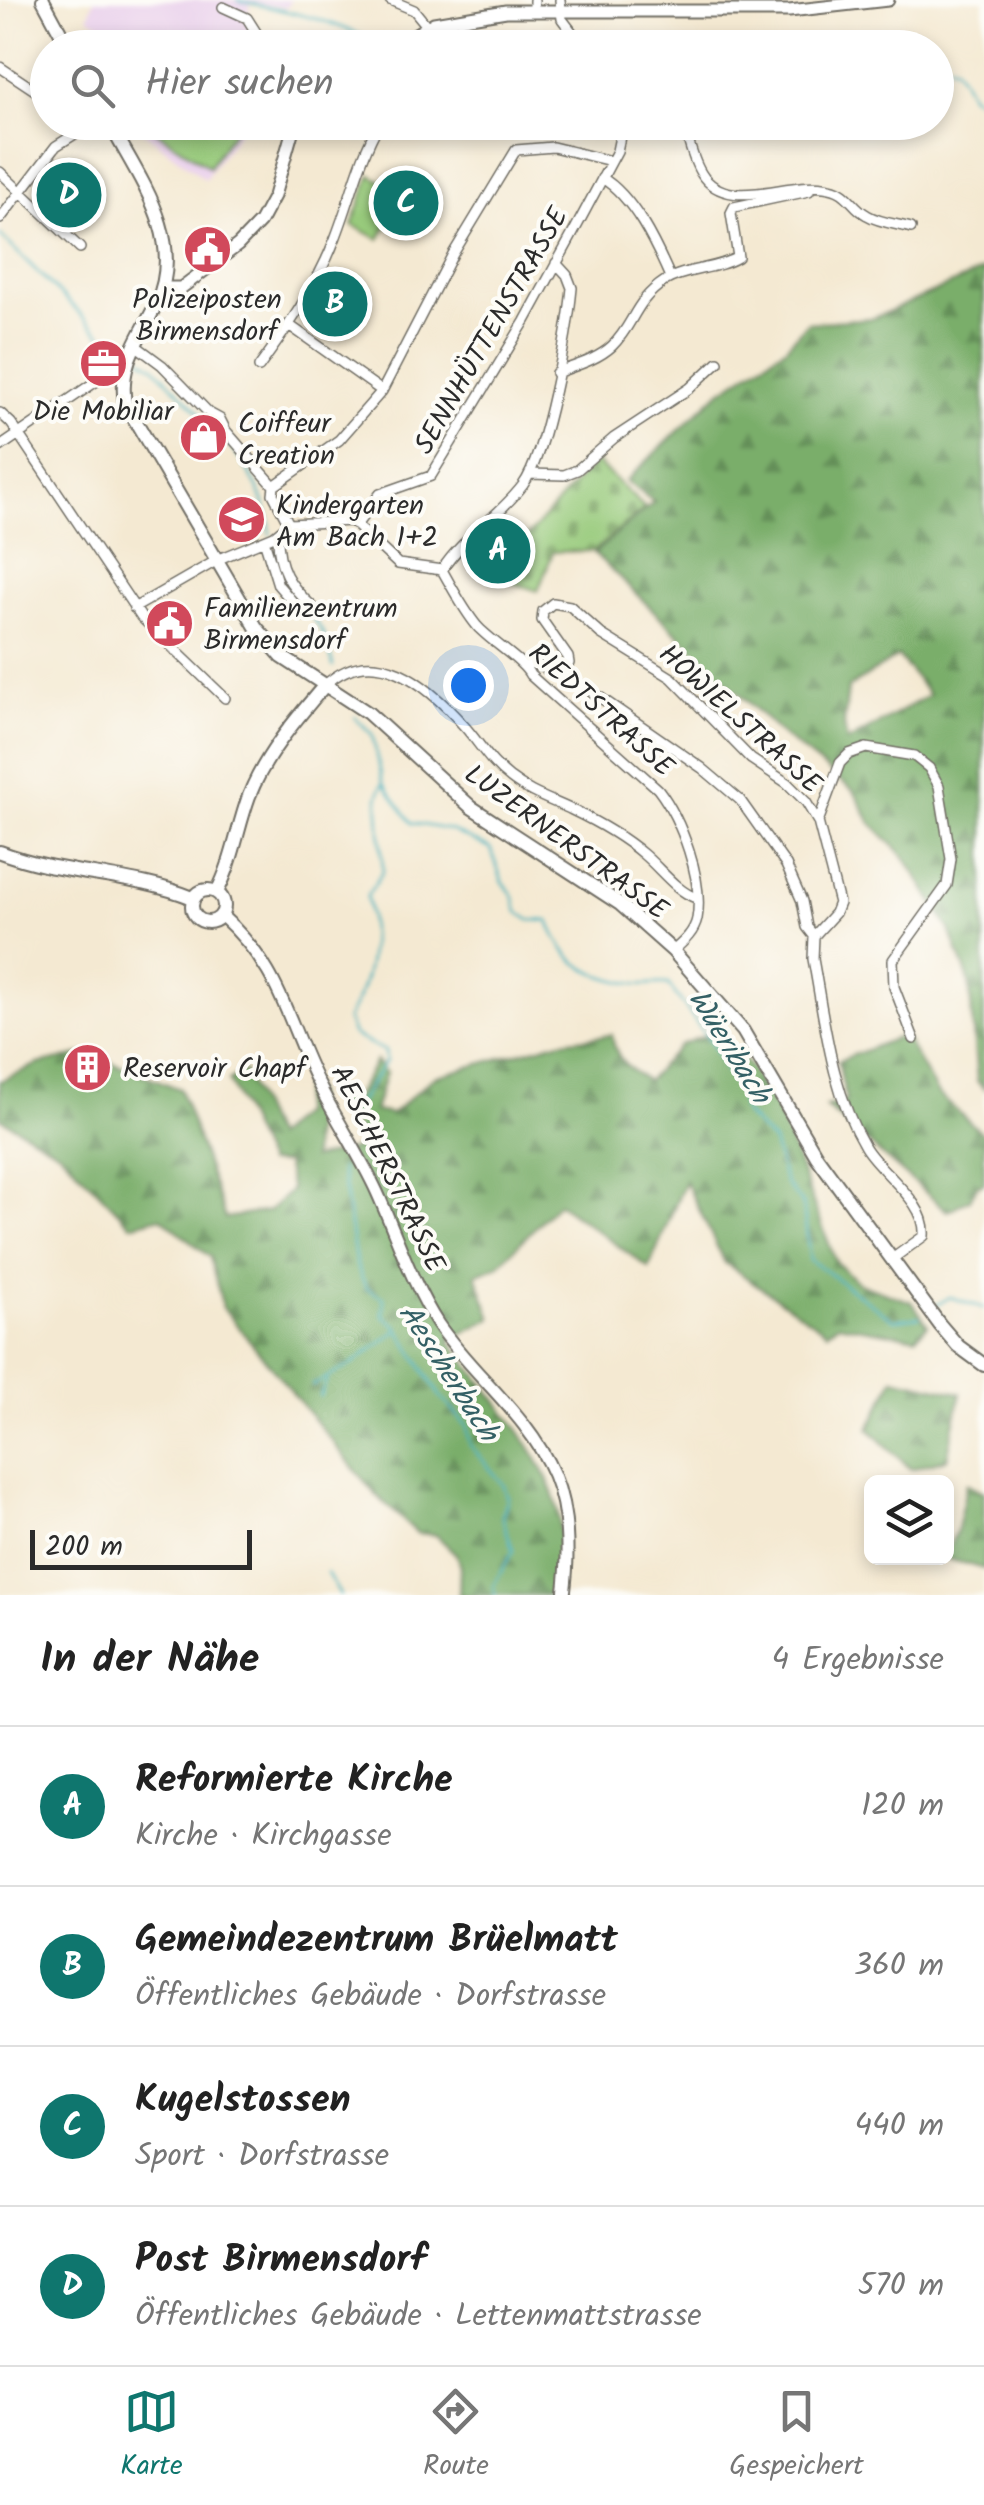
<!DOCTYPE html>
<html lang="de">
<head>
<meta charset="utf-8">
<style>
  body { margin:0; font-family:Kalam,sans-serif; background:#f2f2f2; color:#222 }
  .controls { position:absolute; right:30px; bottom:30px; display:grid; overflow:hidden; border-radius:15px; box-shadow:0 5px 15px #0003 }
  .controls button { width:90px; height:90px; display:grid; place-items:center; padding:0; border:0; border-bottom:2px solid #e0e0e0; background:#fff; color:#222; font:50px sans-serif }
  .scale { position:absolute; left:30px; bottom:25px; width:222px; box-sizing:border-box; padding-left:10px; border:5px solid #2b2b2b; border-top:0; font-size:28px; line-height:35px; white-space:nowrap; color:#2b2b2b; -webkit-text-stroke:8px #fdfcf7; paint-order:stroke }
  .you { position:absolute; left:468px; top:685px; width:35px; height:35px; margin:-25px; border:8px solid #fff; border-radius:50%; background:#1a73e8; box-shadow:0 0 0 15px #1a73e833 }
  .badge { display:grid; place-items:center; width:65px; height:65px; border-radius:50%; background:#0f766e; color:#fff; font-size:32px; font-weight:700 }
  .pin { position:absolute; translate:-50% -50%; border:5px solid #fff; box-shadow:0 2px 10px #0006 }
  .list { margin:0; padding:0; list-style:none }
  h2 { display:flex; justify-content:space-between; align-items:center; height:130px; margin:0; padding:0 40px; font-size:42px }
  h2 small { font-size:32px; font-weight:400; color:#767676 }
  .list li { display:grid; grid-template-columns:65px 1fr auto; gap:30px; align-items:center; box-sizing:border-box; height:160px; padding:0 40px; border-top:2px solid #e0e0e0 }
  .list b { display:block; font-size:38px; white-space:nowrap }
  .list p { margin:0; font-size:32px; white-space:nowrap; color:#767676 }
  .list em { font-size:32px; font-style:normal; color:#767676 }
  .icon { flex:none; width:55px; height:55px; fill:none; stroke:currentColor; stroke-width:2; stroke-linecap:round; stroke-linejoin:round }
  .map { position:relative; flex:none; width:984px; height:1595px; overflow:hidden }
  .search { position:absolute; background:#fff; box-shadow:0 5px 15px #0003; left:30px; right:30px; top:30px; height:110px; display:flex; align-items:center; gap:25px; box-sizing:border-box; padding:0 35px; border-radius:55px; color:#767676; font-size:38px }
  .sheet { height:770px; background:#fff }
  nav { display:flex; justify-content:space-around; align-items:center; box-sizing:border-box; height:140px; border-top:2px solid #e0e0e0; background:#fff; font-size:28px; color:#767676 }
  nav a { display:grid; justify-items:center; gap:5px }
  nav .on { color:#0f766e }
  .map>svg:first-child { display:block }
  .built { fill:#ead1ec }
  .green { fill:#98ca7b; stroke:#627a53; stroke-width:2.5 }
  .forest { fill:url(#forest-firs); stroke:#526c4b; stroke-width:2.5; fill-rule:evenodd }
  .cemetery { fill:url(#cemetery-stones); stroke:#627a53; stroke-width:2.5 }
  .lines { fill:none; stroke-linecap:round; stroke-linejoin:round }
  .stream { stroke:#41b0bc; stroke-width:2.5 }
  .minor-casing { stroke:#716e65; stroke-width:12 }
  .tertiary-casing { stroke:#716e65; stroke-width:15 }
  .secondary-casing { stroke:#716e65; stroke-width:16 }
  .minor { stroke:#fff; stroke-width:9 }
  .tertiary { stroke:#fff; stroke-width:11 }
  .secondary { stroke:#fff; stroke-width:12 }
  .labels { text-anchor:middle; stroke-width:8; stroke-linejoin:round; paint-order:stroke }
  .poi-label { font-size:28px; fill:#2b2b2b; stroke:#fdfcf7; text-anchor:start }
  .street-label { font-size:28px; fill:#2b2b2b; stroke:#fdfcf7 }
  .water-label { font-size:30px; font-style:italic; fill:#346065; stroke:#fdfcf7 }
</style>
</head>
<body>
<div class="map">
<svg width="984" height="1595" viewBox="0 0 984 1595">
  <defs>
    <pattern id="forest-firs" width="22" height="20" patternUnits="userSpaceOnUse" patternTransform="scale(2.5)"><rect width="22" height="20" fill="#7aae6b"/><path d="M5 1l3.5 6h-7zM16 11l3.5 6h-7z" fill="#648e58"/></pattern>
    <pattern id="cemetery-stones" width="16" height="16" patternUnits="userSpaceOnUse" patternTransform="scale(2.5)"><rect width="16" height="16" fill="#98ca7b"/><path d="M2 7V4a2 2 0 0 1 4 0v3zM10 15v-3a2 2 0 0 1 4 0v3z" fill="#7ca465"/></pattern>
  </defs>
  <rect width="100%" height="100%" fill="#fdfcf7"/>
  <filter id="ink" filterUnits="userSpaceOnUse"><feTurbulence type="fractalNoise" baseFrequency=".01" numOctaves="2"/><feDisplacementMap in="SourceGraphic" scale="20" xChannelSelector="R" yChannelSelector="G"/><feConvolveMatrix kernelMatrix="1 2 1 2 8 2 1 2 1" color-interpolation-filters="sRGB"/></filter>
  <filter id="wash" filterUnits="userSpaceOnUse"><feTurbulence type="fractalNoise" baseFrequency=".0048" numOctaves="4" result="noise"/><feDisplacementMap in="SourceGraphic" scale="40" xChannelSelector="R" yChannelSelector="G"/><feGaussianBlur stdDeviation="2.25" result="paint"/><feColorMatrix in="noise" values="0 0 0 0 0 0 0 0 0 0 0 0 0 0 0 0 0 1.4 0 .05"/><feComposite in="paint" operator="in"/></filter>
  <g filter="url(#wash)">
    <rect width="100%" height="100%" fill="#f4e9d2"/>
    <!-- built -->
    <path class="built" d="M94,0h197l-4,8 -36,-6 -5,18 18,27h-151l15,-8 -40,-22z
      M132,123h113l-40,56z"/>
    <!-- green -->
    <path class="green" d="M144,123h95l-30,44z
      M371,175l34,20 -26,44 -27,-14z"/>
    <!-- forest -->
    <path class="forest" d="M984,270v819l-7,-8 -8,-100 -19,-51 -45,-73 -34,-34 -17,-32 -72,-56 -188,-182 60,-51 -28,-21 92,-88 67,-45 22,-25 67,-5zM898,656l31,39 -82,47 -3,-18 4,-36z
      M714,1032l36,34 27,42 59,154 22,21 54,19 16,23 -12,12 -79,-13 -10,8 -102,-69 -40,-82 -36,87 -91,-65 -59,62 -23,10 16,43 -43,22c34,45 92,108 107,162 8,31 4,63 -1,93h-96l1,-27 -4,-14 -20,-19 -19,-2 -42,-39 -152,-186 -13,-51 -49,-40 -30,8 -70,-72 -61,-35v-37l38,-17 50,-11 92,36 45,129 44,-7 22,-21 -6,-27h-18l-38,-82 15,-10 30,67 26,-25 5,-40 10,20 -3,66 58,-14 -41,-51 23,8 24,-41 10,12 -12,38 18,3 41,-37 128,-36 51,-6c3,24 16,33 35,46l33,-36z
      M904,1035l33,58 47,42v48l-7,3 -7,13 -23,12 -121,-104 20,-6 -8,-40z
      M894,1378l67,15 -14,66 -36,10 -42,-40z
      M967,1483l17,9v77l-40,-11 12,-26z"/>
    <!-- cemetery -->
    <path class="cemetery" d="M595,461l50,47 -51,43 -41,1 -15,39 -46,-15z"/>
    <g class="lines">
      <!-- stream -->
      <path class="stream" d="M237,0c48,12 104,19 145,48
        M850,48l9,-5 21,5
        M936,59l20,8 15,29 13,5
        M0,235l111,109 17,7
        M135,355l18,10c42,46 115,104 117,169
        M303,607c19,19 25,33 30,59
        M355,717l17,17 11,49 29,40 38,7 41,19 11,32 11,14 5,17 12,8 19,1c16,43 40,55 86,63 11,1 22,-1 33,0l42,57 30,53 3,18 30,30 12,41 18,22 7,55 84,60 25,-3
        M353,1111l33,-50 -1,-10 -32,-16 -6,-16c23,-37 29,-80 20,-123l16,-25 -5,-73 4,-13
        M341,1168l15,95 10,25 18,10 -1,18 13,9 44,71 27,30 3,19 33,39 5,14 -6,18 11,35 -20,35 2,9
        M935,1306l15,-9 34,11
        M313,1385l38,-20 48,-36
        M320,1396l7,-16
        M327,1573l13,22"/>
    </g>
  </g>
  <g filter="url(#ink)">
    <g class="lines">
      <defs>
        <path id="minor" d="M390,0l24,10 13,16
          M534,0v10
          M560,0l2,19 22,29
          M223,7l24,11 19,30
          M0,67l48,32
          M683,122c5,16 9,37 18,51 25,41 84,8 123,14 26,3 25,18 43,28 13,8 31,9 44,13
          M0,172l80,76
          M602,178c31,18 54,67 68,99
          M0,219l56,-73 38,-24
          M289,325l93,66
          M135,345l27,20 47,48 11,6 6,12 48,55 -1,8 16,30
          M259,367c29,-40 58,-81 76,-128 16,-40 23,-79 45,-117
          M556,373c18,-7 41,-13 56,-27 23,-22 21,-44 53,-65 21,-13 51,-11 73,-24l-7,-44 3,-6 75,-16
          M0,413l11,10 130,194 84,81
          M0,447l101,-69 14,-7h9
          M530,474l34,1 13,-5 37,-32 76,-50 28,-26
          M274,486l65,-46 43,-49 71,-137 63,-104 37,-3 58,14
          M357,524l23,-30 51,-18 94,-155 46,-84 46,-86 6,-29
          M278,533c-1,34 11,53 36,75
          M264,540l14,45 27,31
          M442,570c11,19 21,39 35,56 14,16 46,34 53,49l128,114c23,30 46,91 39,130 -3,14 -14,23 -24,32
          M442,570c21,-33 57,-53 81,-85 23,-31 45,-155 49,-197l-5,-13 -11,-12
          M134,608l87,-50 53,-22 15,-12 63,-3 46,43 44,6
          M526,666l5,-3 33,12 24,14 114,79 38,32 46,65 16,36 5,26 7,9 -1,23c12,64 18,131 52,188 17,28 62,54 59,89l-32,23
          M564,675l5,-12 -1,-6 -26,-37 1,-9 10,-8 17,3 31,28 71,44 79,81 36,24 19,19 12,20
          M324,686c50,-48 104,-1 141,41 15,17 26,37 45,51 19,15 41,22 62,32 25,12 50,26 71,44 17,14 33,37 53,44
          M814,936l21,-23 4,-10 -21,-81 22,-59 9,-9 17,-6 48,8 15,12 10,18 12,73 -4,26 -54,75 1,27 20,52"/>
        <path id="tertiary" d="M393,48l41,-25 72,-12h283l99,-11
          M162,288h19l57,-43 22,-23 14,-26 21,-74
          M221,915c61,55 64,102 98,170 18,36 41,70 58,107 19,42 36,94 61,132 36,53 90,90 116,151 15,36 15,81 10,120"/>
        <path id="secondary" d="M43,0l26,48
          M109,122c29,55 77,116 48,180 -16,35 -39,61 -32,101l131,224 26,30 86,56 103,94 149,97 53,47 70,80 74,126 123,168 18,21 26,19
          M0,852c63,24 131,21 193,46
          M192 906a16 16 0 1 1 32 0a16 16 0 1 1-32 0Z
          M217,892c16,-31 20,-63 32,-96 16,-41 47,-77 75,-110"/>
      </defs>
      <!-- minor casing -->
      <use href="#minor" class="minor-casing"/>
      <!-- tertiary casing -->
      <use href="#tertiary" class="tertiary-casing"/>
      <!-- secondary casing -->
      <use href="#secondary" class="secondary-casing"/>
      <!-- minor -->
      <use href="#minor" class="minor"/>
      <!-- tertiary -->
      <use href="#tertiary" class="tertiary"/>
      <!-- secondary -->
      <use href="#secondary" class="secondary"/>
    </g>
  </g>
  <!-- icons -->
  <defs>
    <symbol id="civic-disc" viewBox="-11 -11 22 22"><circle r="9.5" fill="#d1495b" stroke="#fdfcf7"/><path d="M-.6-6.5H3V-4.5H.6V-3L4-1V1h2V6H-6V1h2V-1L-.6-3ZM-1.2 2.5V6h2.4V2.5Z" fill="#fff"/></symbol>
    <symbol id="office-disc" viewBox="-11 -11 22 22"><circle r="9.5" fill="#d1495b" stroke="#fdfcf7"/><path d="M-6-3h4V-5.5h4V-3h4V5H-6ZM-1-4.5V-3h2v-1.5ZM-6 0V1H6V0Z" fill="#fff"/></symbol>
    <symbol id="shop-disc" viewBox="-11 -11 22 22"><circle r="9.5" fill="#d1495b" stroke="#fdfcf7"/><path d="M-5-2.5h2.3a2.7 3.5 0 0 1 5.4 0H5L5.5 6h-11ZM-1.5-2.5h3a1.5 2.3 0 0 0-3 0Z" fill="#fff"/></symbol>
    <symbol id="school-disc" viewBox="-11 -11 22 22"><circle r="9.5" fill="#d1495b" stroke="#fdfcf7"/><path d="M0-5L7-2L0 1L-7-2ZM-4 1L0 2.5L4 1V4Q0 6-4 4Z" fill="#fff"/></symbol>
    <symbol id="building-disc" viewBox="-11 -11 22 22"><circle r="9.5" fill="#d1495b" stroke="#fdfcf7"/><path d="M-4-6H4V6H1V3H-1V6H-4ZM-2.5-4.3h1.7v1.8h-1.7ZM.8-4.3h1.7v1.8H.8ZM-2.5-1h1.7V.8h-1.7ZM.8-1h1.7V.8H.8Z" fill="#fff"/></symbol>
  </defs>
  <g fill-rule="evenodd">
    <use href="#civic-disc" x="180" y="222" width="55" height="55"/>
    <use href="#office-disc" x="76" y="336" width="55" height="55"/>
    <use href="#shop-disc" x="176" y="410" width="55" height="55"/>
    <use href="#school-disc" x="214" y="492" width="55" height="55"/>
    <use href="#civic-disc" x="142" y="596" width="55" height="55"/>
    <use href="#building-disc" x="60" y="1040" width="55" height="55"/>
  </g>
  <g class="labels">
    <!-- poi labels -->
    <g class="poi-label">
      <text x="207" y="308" text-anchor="middle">Polizeiposten<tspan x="207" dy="32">Birmensdorf</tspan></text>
      <text x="103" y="420" text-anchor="middle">Die Mobiliar</text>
      <text x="238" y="432">Coiffeur<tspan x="238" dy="32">Creation</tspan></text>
      <text x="276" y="514">Kindergarten<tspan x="276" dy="32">Am Bach 1+2</tspan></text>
      <text x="204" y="617">Familienzentrum<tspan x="204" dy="32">Birmensdorf</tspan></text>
      <text x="123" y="1077">Reservoir Chapf</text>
    </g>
    <!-- street labels -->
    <g class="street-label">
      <text transform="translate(490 330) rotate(-60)" y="10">SENNHÜTTENSTRASSE</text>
      <text transform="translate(602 709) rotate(42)" y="10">RIEDTSTRASSE</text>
      <text transform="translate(741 718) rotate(42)" y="10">HOWIELSTRASSE</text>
      <text transform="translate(567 841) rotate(36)" y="10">LUZERNERSTRASSE</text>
      <text transform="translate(389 1168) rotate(64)" y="10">AESCHERSTRASSE</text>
    </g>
    <!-- water labels -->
    <g class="water-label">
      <text transform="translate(730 1046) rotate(58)" y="10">Wüeribach</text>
      <text transform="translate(449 1372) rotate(57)" y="10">Aescherbach</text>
    </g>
  </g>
</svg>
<div class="controls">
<button><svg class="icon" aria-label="layers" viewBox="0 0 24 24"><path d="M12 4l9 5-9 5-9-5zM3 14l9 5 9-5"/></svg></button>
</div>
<div class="scale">200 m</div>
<div class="you"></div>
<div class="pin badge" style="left:498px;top:551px">A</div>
<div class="pin badge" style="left:335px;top:304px">B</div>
<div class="pin badge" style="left:406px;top:203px">C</div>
<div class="pin badge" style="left:69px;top:195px">D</div>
<div class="search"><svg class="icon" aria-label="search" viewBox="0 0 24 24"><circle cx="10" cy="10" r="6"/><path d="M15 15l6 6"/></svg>Hier suchen</div>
</div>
<section class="sheet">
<h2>In der Nähe<small>4 Ergebnisse</small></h2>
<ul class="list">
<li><span class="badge">A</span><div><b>Reformierte Kirche</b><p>Kirche · Kirchgasse</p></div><em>120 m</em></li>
<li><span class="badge">B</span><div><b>Gemeindezentrum Brüelmatt</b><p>Öffentliches Gebäude · Dorfstrasse</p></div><em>360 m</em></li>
<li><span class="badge">C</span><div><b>Kugelstossen</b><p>Sport · Dorfstrasse</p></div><em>440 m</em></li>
<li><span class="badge">D</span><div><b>Post Birmensdorf</b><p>Öffentliches Gebäude · Lettenmattstrasse</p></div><em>570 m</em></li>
</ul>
</section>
<nav>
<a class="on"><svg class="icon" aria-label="map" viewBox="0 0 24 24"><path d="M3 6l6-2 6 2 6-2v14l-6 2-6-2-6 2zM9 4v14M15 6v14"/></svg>Karte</a>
<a><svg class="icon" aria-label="directions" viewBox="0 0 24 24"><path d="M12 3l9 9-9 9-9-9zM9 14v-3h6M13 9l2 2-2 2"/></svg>Route</a>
<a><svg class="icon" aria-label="saved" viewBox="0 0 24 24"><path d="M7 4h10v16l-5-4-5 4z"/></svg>Gespeichert</a>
</nav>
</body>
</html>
